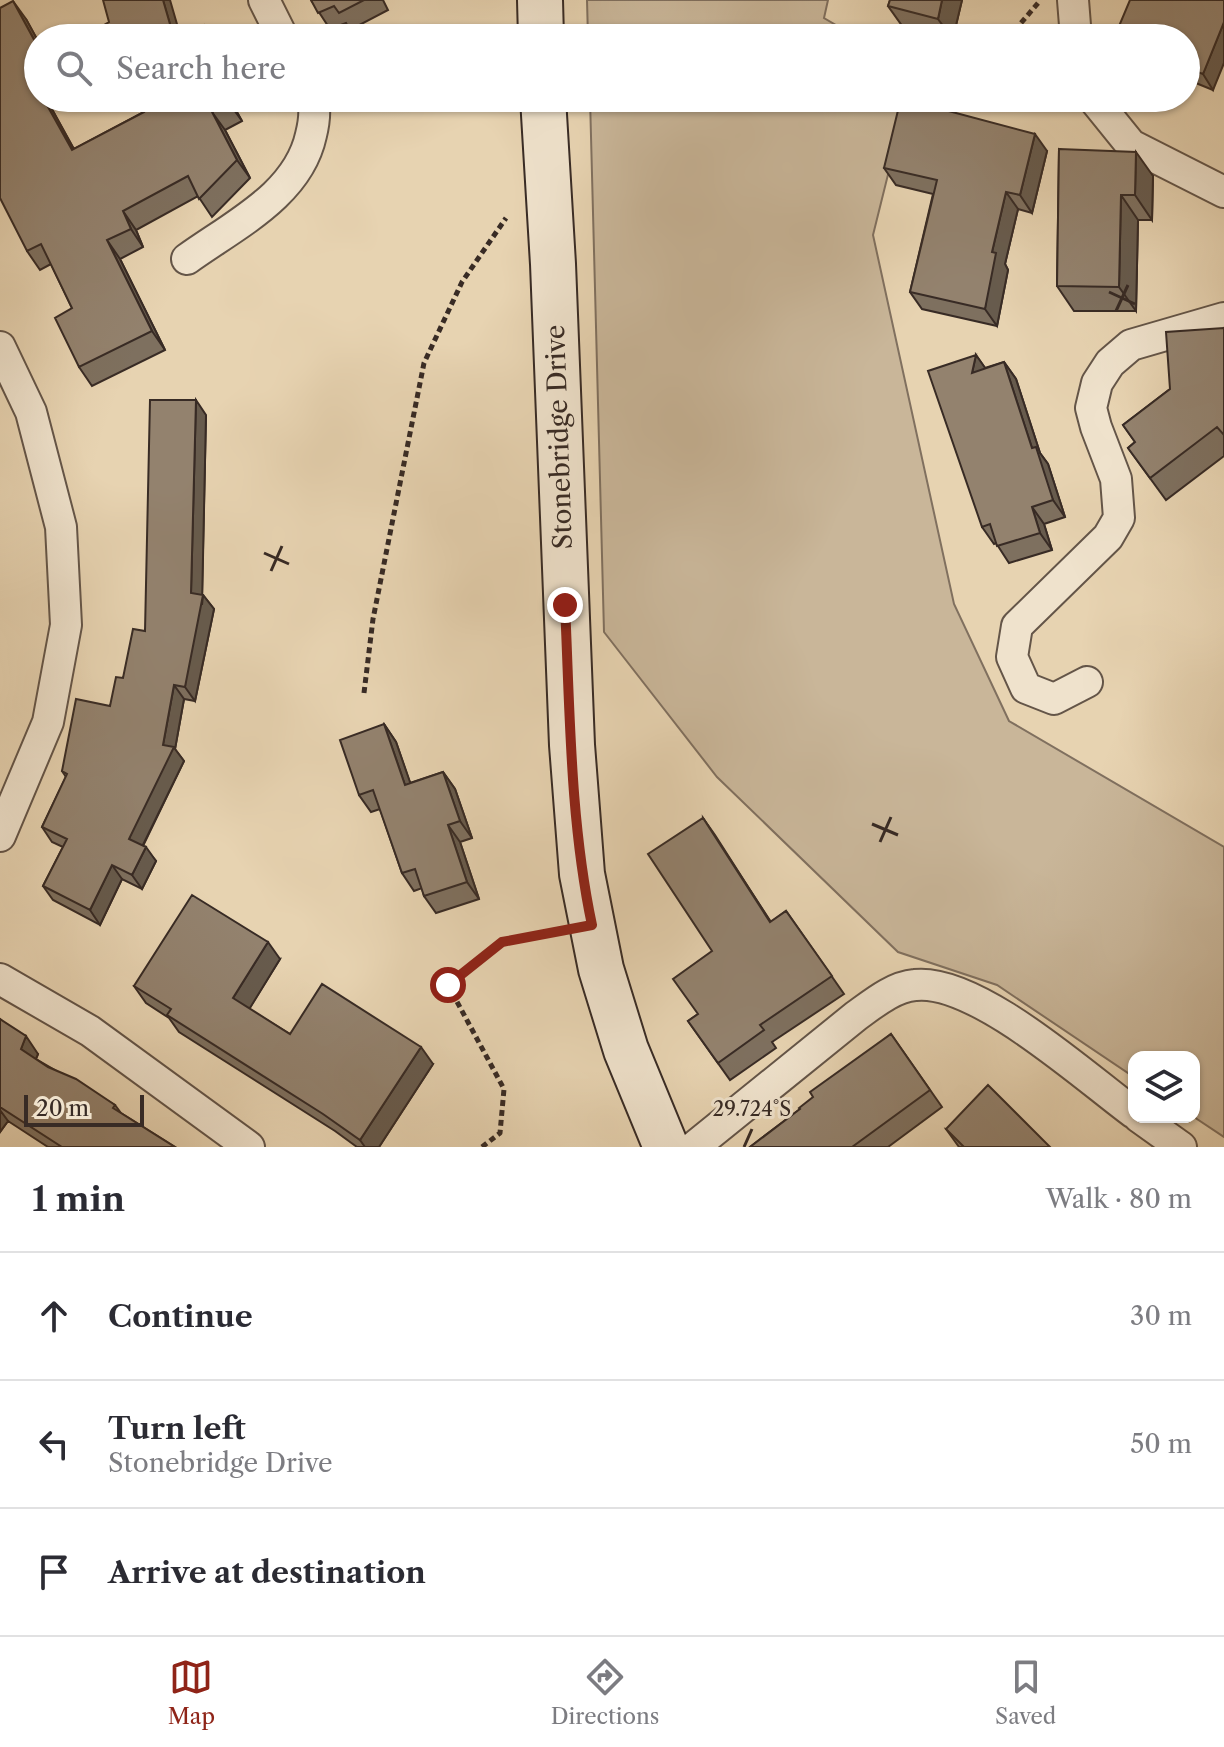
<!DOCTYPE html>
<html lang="en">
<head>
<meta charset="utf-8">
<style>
  body { margin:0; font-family:"Libre Caslon Text",serif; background:#f2f2f3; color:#2b2b33 }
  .controls { position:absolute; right:24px; bottom:24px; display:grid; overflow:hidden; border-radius:16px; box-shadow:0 2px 6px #0004 }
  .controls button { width:72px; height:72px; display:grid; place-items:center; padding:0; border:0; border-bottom:2px solid #e1e1e2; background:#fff; color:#2b2b33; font:40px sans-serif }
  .scale { position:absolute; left:24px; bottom:20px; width:120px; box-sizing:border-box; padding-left:8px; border:4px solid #382b25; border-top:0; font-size:22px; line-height:28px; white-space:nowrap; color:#382b25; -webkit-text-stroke:6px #efe2cc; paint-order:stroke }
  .stop { position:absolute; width:24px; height:24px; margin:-18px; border:6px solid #8f2418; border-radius:50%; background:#fff }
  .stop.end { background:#8f2418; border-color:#fff; box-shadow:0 2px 8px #0008 }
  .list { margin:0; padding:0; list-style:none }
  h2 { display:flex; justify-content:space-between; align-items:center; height:104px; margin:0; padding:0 32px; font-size:34px }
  h2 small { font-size:26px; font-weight:400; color:#7c7c81 }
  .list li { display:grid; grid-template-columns:52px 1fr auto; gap:24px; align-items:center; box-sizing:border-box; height:128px; padding:0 32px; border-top:2px solid #e1e1e2 }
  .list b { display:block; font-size:30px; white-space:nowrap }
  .list p { margin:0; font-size:26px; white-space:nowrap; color:#7c7c81 }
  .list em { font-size:26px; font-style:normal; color:#7c7c81 }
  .icon { flex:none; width:44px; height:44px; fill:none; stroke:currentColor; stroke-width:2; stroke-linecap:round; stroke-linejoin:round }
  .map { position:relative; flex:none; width:1224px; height:1147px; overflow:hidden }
  .search { position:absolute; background:#fff; box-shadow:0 2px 6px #0004; left:24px; right:24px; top:24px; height:88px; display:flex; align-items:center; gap:20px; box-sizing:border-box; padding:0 28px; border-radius:44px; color:#7c7c81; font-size:30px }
  .sheet { height:488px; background:#fff }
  nav { display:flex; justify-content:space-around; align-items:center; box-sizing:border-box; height:112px; border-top:2px solid #e1e1e2; background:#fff; font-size:22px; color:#7c7c81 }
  nav a { display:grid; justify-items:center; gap:4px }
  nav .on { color:#8f2418 }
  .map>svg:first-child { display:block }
  .green { fill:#c9b699; stroke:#80705f; stroke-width:2 }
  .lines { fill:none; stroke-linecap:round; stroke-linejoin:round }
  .street-casing { stroke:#645548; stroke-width:34 }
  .secondary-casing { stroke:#382b25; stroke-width:48 }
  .path { stroke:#382b25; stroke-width:5; stroke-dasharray:6 4; stroke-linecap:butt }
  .street { stroke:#efe2cc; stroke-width:30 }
  .secondary { stroke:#efe2cc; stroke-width:44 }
  .wall { fill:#7e705f; stroke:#382b25; stroke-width:2 }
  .shaded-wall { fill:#675b4d; stroke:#382b25; stroke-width:2 }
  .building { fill:#93826e; stroke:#382b25; stroke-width:2 }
  .route { stroke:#8f2418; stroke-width:10 }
  .ticks { fill:none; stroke:#382b25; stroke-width:3 }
  .labels { text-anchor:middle; stroke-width:6; stroke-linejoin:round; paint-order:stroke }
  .street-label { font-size:26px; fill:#382b25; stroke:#efe2cc }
  .ticks-label { font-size:20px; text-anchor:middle; fill:#382b25; stroke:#efe2cc; stroke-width:6; stroke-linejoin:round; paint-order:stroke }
</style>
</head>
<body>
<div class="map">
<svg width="1224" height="1147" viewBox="0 0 1224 1147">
  <rect width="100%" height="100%" fill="#e7d3b1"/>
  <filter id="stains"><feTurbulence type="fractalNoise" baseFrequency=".0025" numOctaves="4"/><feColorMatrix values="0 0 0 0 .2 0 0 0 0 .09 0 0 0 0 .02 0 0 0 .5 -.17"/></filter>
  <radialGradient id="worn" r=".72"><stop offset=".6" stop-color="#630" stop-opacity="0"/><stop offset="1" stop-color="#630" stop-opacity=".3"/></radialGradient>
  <!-- green -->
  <path class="green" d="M587,0h241l-4,18 34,20h-270z
    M590,98h317l-34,137 81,369 55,117 215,126v290l-30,-20v-60h-60v20l-137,-92 -99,-33 -181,-175 -113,-145z"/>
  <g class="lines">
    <defs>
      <path id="street" d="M264,0l19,38
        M1073,0l3,38
        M1093,98l38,47 93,47
        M187,259c47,-34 111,-64 124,-124 3,-12 5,-26 1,-37
        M0,347l31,65 30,115 5,98 -18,97 -48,114
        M1087,682l-33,17 -28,-11 -14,-31 5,-31 91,-89 11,-19 -3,-39 -20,-52 -5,-19 6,-25 13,-20 21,-18 93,-27
        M0,979l90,52 159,116
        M1139,1117l42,30
        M694,1147l162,-131c18,-13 37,-29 59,-31 61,-7 170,92 219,128"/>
      <path id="secondary" d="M540,0l1,38
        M543,98l10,166 19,481 10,129 19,95 25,81 40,97"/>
    </defs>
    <!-- street casing -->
    <use href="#street" class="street-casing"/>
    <!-- secondary casing -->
    <use href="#secondary" class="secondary-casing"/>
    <!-- path -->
    <path class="path" d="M1008,38l31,-36
      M970,98l9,2 1,-2
      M364,693l9,-74 51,-256 38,-81 44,-64
      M482,1147l18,-14 4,-44 -56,-104 54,-43 51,-9"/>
    <!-- street -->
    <use href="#street" class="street"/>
    <!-- secondary -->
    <use href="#secondary" class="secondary"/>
  </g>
  <!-- wall -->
  <path class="wall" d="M311,0h72l5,10 -38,20 -4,-7 -16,6z
    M890,0h72l-9,38h-7l-43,-11 -15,-21z
    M1224,0l-11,90 -27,-11v-41z
    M26,19l12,22v57h12l-2,4 26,47 70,-37 -8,-14h93l13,23 -17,9 25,48 -38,39 -14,-21 -62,34 7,17 -23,12 45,91 -73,36 -13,-19 -7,-59 -21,-44 -11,6 -13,-19z
    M951,112l96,39 -15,62 -14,-4 -13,55 3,6 -11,56 -75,-17 -12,-17 23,-98 -37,-9 -12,-17z
    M1059,149l94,27 -1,44h-14l-2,91h-62l-17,-25z
    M1224,328v128l-58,44 -38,-52 7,-6 -12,-17 47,-36z
    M976,355l9,13 19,-6 12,17 24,74 8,11 17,53 -21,7 8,26 -43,13 -13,-20 -2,1 -12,-17z
    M206,415l-4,180h1l11,14 -19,92 -11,-2 -9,50 9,12 -41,85 13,15 -14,28 -20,-10 -22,46 -47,-25 -10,-14 20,-39 -11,-5 -10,-15 24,-50 -4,-6 48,-65 35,-75z
    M384,724l12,18 14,41 33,-11 12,17 17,49 -12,4 19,57 -43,14 -12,-17 -2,-8 -8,3 -12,-18 -22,-64 -9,3 -12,-17z
    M703,818l68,104 15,-11 58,83 -72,48 4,6 -46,32 -42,-59 10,-7 14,-63z
    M280,959l-31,50 41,25 143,30 -54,83h-22l-22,-16 -156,-99 -10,-14 -23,-15 -12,-17z
    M0,1019l38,35 -2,5 79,46 6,8 54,34h-127l-40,-26 -8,11z
    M891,1034l51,73 -54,40h-138l50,-38z
    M946,1129l104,18h-91z"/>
  <!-- shaded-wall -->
  <path class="shaded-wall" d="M163,0h7l11,38h-7z
    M942,0h20l-9,38h-1l-14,-19z
    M13,1l13,18 12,22v6z
    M1224,22v41l-11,27 -10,-16z
    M43,98h6l-1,4 36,66 -12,-18z
    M226,98h3l13,23 -13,-18z
    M943,101l12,17 -14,-9z
    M212,112l13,18 25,48 -13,-18z
    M1035,134l12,17 -15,62 -12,-18z
    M1136,152l17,24 -1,44 -17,-25z
    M1006,192l12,17 -13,55 3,6 -11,56 -12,-17 7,-57z
    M1121,195l17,25 -2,91 -17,-24z
    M123,211l13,19 7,17 -12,-18z
    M107,240l13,19 45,91 -13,-19z
    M976,355l12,17 -16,1z
    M1004,362l12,17 24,74 8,11 17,53 -12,-17 -21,-52z
    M196,400l10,15 -4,190 1,-10 11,14 -19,92 -10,-14 6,-94z
    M1032,507l12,17 8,26 -12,-17z
    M174,685l10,14 -9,50 9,12 -45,92 -10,-14 34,-94z
    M384,724l12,18 21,60 -12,-17z
    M443,772l12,17 17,49 -12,-17z
    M703,818l12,17 67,105 -12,-18z
    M448,825l12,17 19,57 -12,-17z
    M146,847l10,14 -14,28 -10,-14z
    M112,865l10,14 -22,46 -10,-15z
    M268,942l12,17 -35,57 -12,-18z
    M26,1036l12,18 -5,12 -12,-17z
    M421,1047l12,17 -54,83h-14l-5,-7z
    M0,1110l8,11 -8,11z"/>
  <!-- building -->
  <path class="building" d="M103,0h60l11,38h-70l-5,-10 10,-6z
    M311,0h53l-25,13 -5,-7 -16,7z
    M890,0h52l-4,19 -50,-13z
    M1130,0h94v22l-21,52 -17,-6v-30h-72z
    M13,1l25,46v32l-2,1 -1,4 3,5v9h5l29,52 72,-38 -8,-14h90l3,5 -17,9 25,48 -38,39 -11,-23 -65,35 8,18 -24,11 45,91 -73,36 -24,-49 17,-10 -31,-64 -14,7 -27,-53v-190z
    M204,25l7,13h-31z
    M901,98h29l13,3 -2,8 94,25 -15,61 -14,-3 -14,60 4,1 -11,56 -75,-17 27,-112 -53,-12z
    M1059,149l77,3 -1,43h-14l-2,92 -62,-1z
    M1224,328v107l-7,-8 -67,51 -22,-30 7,-6 -12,-17 47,-36 -4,-57z
    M976,355l-4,18 32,-11 28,86 4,-1 17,53 -21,7 8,26 -43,13 -7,-22 -8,3 -54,-156z
    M150,400h46l-5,193 12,2 -18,92 -11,-2 -11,60 11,2 -45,92 17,8 -14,28 -20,-10 -22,45 -47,-24 24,-47 -25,-12 25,-53 -5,-3 14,-72 34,7 6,-29 7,1 10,-49 12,2z
    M384,724l21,61 38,-13 17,49 -12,4 19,57 -43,14 -9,-27 -13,4 -29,-83 -14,5 -19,-55z
    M703,818l67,104 16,-11 46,65 -72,49 4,5 -46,33 -30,-42 10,-7 -25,-35 39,-28 -64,-97z
    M192,895l76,47 -35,56 57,36 32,-50 99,63 -61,93 -37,-26 -156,-99 4,-6 -37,-23z
    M0,1019l26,17 -5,13 27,18 28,12 39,26 -2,3 62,39h-113l-62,-40z
    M891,1034l39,56 -78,57h-102l50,-38 -1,-1 14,-11 -3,-5z
    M988,1085l62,62h-86l-18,-18z"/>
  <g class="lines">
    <!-- route -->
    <path class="route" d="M448,985l54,-43 90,-17c-22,-104 -22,-213 -27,-320"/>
  </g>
  <!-- ticks -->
  <path class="ticks" d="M1109,292l26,12M1116,311l12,-26M264,553l25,11M271,571l11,-25M872,824l26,11M880,842l11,-25M744,1147l8,-18"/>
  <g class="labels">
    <!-- street labels -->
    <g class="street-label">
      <text transform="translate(559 437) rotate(-92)" y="9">Stonebridge Drive</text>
    </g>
  </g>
  <g class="ticks-label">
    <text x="752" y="1116">29.724°S</text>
  </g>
  <rect width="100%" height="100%" filter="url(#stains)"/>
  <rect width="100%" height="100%" fill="url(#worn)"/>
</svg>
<div class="controls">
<button><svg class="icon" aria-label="layers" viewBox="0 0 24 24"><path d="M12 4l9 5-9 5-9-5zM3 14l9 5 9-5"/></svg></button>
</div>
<div class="scale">20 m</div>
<div class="stop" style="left:448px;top:985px"></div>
<div class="stop end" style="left:565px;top:605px"></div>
<div class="search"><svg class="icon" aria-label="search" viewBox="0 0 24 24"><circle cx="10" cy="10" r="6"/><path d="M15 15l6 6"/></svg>Search here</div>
</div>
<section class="sheet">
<h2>1 min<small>Walk · 80 m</small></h2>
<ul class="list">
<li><svg class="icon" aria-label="ahead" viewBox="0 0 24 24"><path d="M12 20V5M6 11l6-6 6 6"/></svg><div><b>Continue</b></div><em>30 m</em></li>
<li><svg class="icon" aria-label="left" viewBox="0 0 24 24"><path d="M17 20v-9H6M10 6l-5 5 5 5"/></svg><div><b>Turn left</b><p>Stonebridge Drive</p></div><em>50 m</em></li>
<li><svg class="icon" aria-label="arrive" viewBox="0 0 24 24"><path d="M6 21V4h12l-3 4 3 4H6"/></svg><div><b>Arrive at destination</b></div></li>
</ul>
</section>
<nav>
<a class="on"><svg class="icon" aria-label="map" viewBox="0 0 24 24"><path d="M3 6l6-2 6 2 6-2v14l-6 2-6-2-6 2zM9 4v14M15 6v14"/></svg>Map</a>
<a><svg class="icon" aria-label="directions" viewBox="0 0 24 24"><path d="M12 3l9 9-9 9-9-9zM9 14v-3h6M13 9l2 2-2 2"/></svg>Directions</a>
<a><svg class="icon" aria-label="saved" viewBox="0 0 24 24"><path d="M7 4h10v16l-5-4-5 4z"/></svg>Saved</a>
</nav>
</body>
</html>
